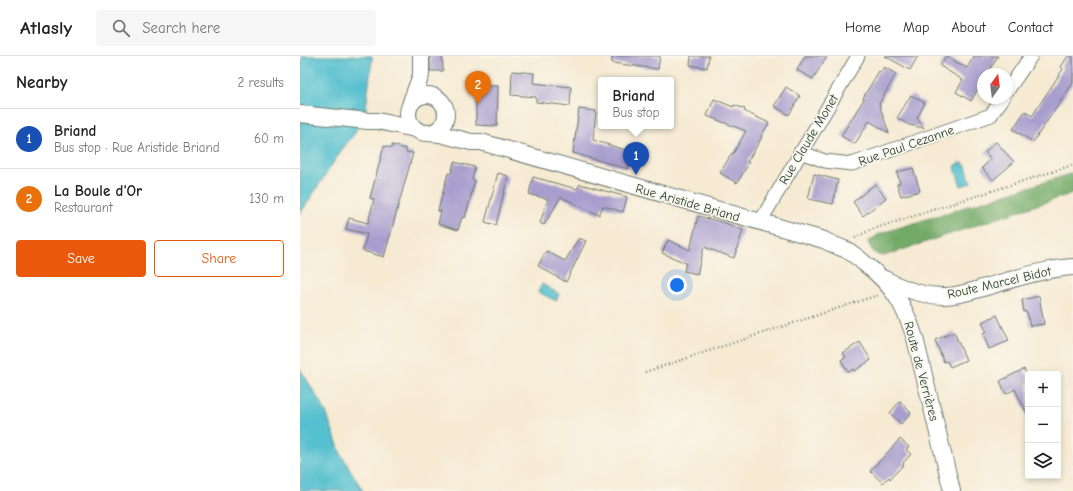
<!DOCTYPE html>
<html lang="en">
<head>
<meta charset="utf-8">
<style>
  body { margin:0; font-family:"Comic Neue",sans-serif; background:#f6f6f6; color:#222 }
  .controls { position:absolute; right:12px; bottom:12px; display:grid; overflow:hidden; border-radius:4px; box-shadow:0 2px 6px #0003 }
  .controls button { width:36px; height:36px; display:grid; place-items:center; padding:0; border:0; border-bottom:1px solid #e0e0e0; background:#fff; color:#222; font:20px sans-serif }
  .compass { position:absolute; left:677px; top:12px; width:36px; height:36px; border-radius:50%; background:#fff; box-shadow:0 2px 6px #0003; rotate:14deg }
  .you { position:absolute; left:377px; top:229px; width:14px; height:14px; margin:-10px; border:3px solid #fff; border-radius:50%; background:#1a73e8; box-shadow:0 0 0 6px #1a73e833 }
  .badge { display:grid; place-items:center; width:26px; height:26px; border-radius:50%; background:#ea580c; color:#fff; font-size:13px; font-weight:700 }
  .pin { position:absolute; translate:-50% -33px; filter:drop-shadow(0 1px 2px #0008) }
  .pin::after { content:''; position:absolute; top:21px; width:14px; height:12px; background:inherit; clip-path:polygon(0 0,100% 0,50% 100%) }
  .popup { position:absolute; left:298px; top:21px; width:76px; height:52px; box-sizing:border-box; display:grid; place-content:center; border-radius:4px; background:#fff; filter:drop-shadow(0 1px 3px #0005); font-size:13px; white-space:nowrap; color:#767676 }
  .popup b { font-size:15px; color:#222 }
  .popup::after { content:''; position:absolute; left:50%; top:100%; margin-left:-8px; border:8px solid transparent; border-top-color:#fff }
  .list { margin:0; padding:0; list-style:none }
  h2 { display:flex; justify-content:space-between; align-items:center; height:52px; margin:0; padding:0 16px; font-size:17px }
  h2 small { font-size:13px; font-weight:400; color:#767676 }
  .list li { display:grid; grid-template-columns:26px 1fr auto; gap:12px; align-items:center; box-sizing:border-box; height:60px; padding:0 16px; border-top:1px solid #e0e0e0 }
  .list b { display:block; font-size:15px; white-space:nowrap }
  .list p { margin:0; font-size:13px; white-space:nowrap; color:#767676 }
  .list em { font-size:13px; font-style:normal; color:#767676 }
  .actions { display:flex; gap:8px; padding:12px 16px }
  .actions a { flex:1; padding:9px 0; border:1px solid #ea580c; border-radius:4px; text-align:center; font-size:14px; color:#ea580c }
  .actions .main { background:#ea580c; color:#fff }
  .icon { flex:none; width:22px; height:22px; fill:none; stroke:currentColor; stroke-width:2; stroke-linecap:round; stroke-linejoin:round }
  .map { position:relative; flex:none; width:773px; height:435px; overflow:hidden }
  header { display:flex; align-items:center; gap:24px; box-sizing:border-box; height:56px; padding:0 20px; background:#fff; border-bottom:1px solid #e0e0e0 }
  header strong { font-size:19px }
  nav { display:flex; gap:22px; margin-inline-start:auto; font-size:14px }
  .search { width:280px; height:36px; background:#f6f6f6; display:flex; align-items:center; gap:10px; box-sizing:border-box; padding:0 14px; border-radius:4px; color:#767676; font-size:15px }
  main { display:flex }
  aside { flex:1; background:#fff }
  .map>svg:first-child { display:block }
  .forest { fill:#73aa67; stroke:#49744e }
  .water { fill:#55c0cf; stroke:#3a7e82 }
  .building { fill:#a89ece }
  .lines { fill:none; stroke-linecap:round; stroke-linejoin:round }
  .minor-casing { stroke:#6a7a6c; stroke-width:15 }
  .tertiary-casing { stroke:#6a7a6c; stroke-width:18 }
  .path { stroke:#6a7a6c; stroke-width:2.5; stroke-dasharray:1 3; stroke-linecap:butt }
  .minor { stroke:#fff; stroke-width:13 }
  .tertiary { stroke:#fff; stroke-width:16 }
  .labels { text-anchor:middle; stroke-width:3.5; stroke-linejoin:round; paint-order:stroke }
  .street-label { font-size:13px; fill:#1f3d34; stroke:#fbf7ec }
</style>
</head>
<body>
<header>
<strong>Atlasly</strong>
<div class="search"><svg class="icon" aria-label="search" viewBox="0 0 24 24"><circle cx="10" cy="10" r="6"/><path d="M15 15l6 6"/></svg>Search here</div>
<nav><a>Home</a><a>Map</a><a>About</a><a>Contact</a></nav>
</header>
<main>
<aside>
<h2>Nearby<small>2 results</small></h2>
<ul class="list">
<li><span class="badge" style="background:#1a4fb4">1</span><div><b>Briand</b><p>Bus stop · Rue Aristide Briand</p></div><em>60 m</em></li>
<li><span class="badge" style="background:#e8710a">2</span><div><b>La Boule d'Or</b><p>Restaurant</p></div><em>130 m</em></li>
</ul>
<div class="actions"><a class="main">Save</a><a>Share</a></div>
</aside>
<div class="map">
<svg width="773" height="435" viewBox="0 0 773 435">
  <rect width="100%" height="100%" fill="#fbf7ec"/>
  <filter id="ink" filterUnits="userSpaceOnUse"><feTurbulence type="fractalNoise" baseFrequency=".025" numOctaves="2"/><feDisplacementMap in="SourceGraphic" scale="8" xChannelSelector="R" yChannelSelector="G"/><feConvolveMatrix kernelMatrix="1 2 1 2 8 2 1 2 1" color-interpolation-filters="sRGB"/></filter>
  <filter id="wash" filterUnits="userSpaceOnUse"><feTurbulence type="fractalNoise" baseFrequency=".012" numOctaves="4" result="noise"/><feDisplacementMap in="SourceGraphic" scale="16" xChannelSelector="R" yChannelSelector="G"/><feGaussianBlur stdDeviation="0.9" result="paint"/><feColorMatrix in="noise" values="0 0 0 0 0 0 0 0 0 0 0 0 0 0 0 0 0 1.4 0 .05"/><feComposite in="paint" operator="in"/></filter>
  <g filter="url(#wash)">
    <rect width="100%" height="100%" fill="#f6ead3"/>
    <!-- forest -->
    <path class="forest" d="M773,117v20l-189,63c-10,-1 -12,-5 -16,-14l11,-8z"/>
    <!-- water -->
    <path class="water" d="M2,0h70v3l-6,49 -12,26 -13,17 -41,63v-146z
      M658,107h5l3,3 5,17 -10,3 -6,-18 1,-3z
      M242,228l17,10 -3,7 -18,-9z
      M0,312l26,44 15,42 22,37h-63z"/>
    <g id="blocks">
      <!-- building -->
      <path class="building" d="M130,0h12l1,15h-13z
        M312,0h48l-2,13 -46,-6z
        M391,0h18l-2,12 -17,-3z
        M505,0h22l-14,23 -16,-9z
        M585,0h33l-8,14z
        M646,0l21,12 7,-12h24l-11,18h-4v6l-12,21 -15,-9 7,-12 -23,-14z
        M768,0h5v27l-40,59 -20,-13 12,-18 7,5 31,-47 -2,-2z
        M584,11l12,7 -17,30 10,29 -20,-12 -14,23 -14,-8 23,-37 -1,-1 16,-27 2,1z
        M212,15l22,2 -1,10 38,4 -1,19 -34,-4v-5l-25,-2z
        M176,30h22l-1,40 -21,-1z
        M486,31l14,9 -11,19 -15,-9z
        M611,39l14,8 -8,15 7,10 -15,-3 -12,-7z
        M414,43l19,8 1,-2 11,4 -1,2 25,12 -8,13 1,1 -15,25 2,1 -12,20 -17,-10 12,-20 1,1 13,-23 -39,-15z
        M279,53l17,2 -3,29 39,12 -4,17 -55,-16z
        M696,86l18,20 -21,18 -11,-12 9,-9 -6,-7z
        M92,89l14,4v3l7,1 -29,104 -21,-6 4,-17 -21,-5 3,-11 19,5 6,-24 -4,-1 14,-52 8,2z
        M154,106l21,5 -3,13h3l-10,38 -3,-1 -4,13 -20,-6 3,-13h-3l10,-38 3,1z
        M613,112l7,23 -19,5 -4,-12 3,-1 -3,-11z
        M198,117l10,3 -12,49 -11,-3z
        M514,118l24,6 -5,24 -25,-5z
        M233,121l44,12 3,-5 47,13 -4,15 -20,-6 -4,9 -38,-18 -17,28 -4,-2 8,-24 -19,-5z
        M575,128l11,14 -23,18 -10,-14z
        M398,160l27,7 18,7 -9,28 -30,-11 -7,27 -13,-3 2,-8 -24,-10 6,-13 22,10z
        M279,182l7,3 -20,41 -28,-16 8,-15 19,10z
        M739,240l5,28 -14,2 -3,-14h-3l-2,-12z
        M697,259l12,26 -20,8 -6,-15 3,-2 -4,-10z
        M654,276l12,28 -16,7 -3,-6 -3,1 -9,-22z
        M560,286l11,18 -17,11 -1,-2 -5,3 -7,-12 5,-3 -3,-4z
        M724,313l4,8v39l-13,-27 -9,5 -6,-13z
        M600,345l11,12 -10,11 -11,-11z
        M600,383l9,8 -3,3 5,4 -8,9 1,1 -14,15 -1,-2 -6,6 -13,-12z"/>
    </g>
  </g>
  <g filter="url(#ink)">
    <use href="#blocks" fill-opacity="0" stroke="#6a7a6c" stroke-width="1"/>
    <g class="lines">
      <defs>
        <path id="minor" d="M707,35l24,-35
          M500,96l25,9 27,3 139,-49 12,-17
          M460,166l98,-166"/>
        <path id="tertiary" d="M108 58a19 19 0 1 1 38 0a19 19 0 1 1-38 0Z
          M111,46l10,-27v-19
          M0,58l68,7h10l37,8
          M128,77l12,1 31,8h10l343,98c7,4 15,7 23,10 6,4 12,8 17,13 29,22 40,41 51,75l37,153
          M585,223c18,10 38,17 59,17 14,0 28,-5 42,-9 28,-8 57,-18 87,-20"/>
      </defs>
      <!-- minor casing -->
      <use href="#minor" class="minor-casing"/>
      <!-- tertiary casing -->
      <use href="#tertiary" class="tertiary-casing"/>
      <!-- path -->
      <path class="path" d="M555,182l15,-8 203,-65
        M345,316l233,-77"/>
      <!-- minor -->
      <use href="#minor" class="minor"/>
      <!-- tertiary -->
      <use href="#tertiary" class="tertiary"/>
    </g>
  </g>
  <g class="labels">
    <!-- street labels -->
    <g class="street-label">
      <text transform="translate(508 83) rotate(-59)" y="5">Rue Claude Monet</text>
      <text transform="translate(606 89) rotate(-19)" y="5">Rue Paul Cezanne</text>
      <text transform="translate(388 146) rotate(16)" y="5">Rue Aristide Briand</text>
      <text transform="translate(699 226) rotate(-13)" y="5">Route Marcel Bidot</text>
      <text transform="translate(622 315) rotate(75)" y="5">Route de Verrières</text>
    </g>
  </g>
</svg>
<div class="controls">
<button>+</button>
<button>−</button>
<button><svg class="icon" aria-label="layers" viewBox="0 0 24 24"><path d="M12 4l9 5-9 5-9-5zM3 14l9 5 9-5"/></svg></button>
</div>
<svg class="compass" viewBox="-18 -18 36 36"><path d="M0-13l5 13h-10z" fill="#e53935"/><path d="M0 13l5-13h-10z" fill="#767676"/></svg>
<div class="you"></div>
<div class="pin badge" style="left:336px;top:119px;background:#1a4fb4">1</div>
<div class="popup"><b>Briand</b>Bus stop</div>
<div class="pin badge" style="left:178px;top:48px;background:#e8710a">2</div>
</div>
</main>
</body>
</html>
